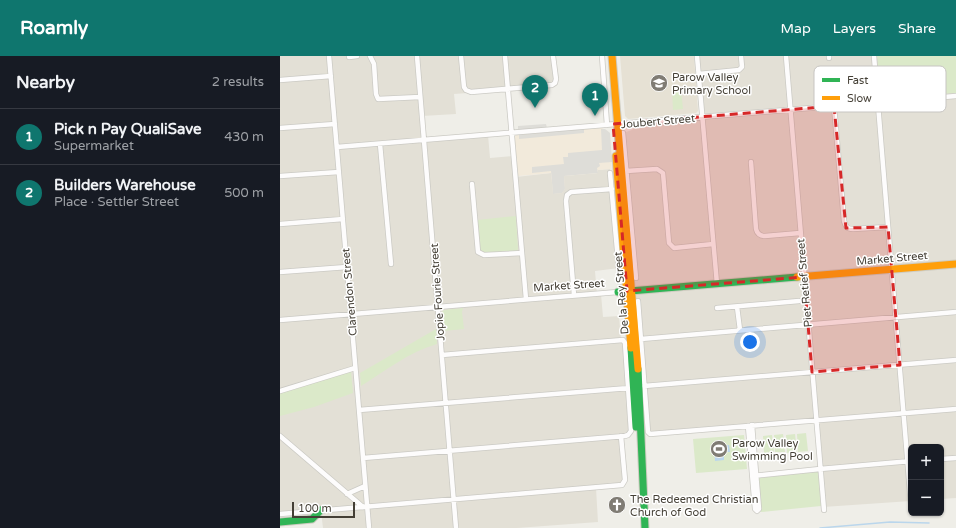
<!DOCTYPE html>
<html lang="en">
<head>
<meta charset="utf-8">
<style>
  body { margin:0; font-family:"Varela Round",sans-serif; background:#20242c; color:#f1f3f6 }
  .controls { position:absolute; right:12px; bottom:12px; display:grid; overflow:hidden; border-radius:6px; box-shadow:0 1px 3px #0004 }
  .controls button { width:36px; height:36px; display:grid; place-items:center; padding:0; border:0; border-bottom:1px solid #363941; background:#171b24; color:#f1f3f6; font:20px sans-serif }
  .scale { position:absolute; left:12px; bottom:10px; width:63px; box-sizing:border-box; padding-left:4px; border:2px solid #443f35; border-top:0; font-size:11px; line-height:14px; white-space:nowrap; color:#443f35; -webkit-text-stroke:3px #fff; paint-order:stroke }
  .you { position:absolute; left:470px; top:286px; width:14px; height:14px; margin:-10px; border:3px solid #fff; border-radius:50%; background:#1a73e8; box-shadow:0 0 0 6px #1a73e833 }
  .badge { display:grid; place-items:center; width:26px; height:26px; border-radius:50%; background:#0f766e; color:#fff; font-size:13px; font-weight:700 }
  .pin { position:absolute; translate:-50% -33px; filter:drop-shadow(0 1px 2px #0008) }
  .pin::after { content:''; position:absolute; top:21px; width:14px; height:12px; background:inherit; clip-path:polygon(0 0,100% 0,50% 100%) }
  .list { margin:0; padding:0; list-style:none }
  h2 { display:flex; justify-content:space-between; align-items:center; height:52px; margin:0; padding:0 16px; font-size:17px }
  h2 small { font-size:13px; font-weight:400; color:#9ea1a6 }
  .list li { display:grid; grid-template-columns:26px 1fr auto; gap:12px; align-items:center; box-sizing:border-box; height:56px; padding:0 16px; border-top:1px solid #363941 }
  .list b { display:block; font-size:15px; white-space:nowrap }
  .list p { margin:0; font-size:13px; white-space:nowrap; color:#9ea1a6 }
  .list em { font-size:13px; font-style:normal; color:#9ea1a6 }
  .map { position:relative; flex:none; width:676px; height:472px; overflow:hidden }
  header { display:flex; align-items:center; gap:24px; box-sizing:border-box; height:56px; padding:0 20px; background:#0f766e; color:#fff }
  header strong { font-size:19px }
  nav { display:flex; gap:22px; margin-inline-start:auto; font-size:14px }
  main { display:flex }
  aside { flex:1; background:#171b24 }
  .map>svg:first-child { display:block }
  .residential { fill:#e3e0d6 }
  .commercial { fill:#f2eadb }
  .education { fill:#e6e1d4 }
  .green { fill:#dbe9c9 }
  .parking { fill:#deddd8 }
  .water { fill:#bad6ec }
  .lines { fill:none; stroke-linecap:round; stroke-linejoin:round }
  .stream { stroke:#bad6ec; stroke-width:1.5 }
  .street-casing { stroke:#cbcac4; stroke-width:6 }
  .fast-casing { stroke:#cecbc0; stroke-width:9 }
  .slow-casing { stroke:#cecbc0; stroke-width:9 }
  .street { stroke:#fdfcfc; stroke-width:4.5 }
  .fast { stroke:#30b455; stroke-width:7 }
  .slow { stroke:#ff9f0a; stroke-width:7 }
  .marked { fill:#d62828; fill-opacity:0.2; stroke:#d62828; stroke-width:3; stroke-dasharray:8 5; stroke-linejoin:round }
  .labels { text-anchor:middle; stroke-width:3; stroke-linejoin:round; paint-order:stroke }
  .poi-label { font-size:11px; fill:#443f35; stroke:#fff; text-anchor:start }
  .street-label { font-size:11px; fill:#443f35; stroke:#fff }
  .key { fill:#fff; stroke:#c7c5c2; stroke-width:1 }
  .key-label { font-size:11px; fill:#443f35 }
</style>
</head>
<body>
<header>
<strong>Roamly</strong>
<nav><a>Map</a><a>Layers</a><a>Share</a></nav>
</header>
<main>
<aside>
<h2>Nearby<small>2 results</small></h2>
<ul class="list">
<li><span class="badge">1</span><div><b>Pick n Pay QualiSave</b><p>Supermarket</p></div><em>430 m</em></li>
<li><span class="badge">2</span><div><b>Builders Warehouse</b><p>Place · Settler Street</p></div><em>500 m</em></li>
</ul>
</aside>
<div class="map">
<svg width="676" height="472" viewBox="0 0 676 472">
  <rect width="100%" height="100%" fill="#efeee8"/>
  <!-- residential -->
  <path class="residential" d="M0,0h274l2,23 -5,8 -97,7 2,20 -34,2 3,24 63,-5 2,23 24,-2 2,21 35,-4 3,21 10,-18 34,-3v-3l12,-1 9,99 -24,3 2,23h4l2,23 16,-1 2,24 3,1 8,89 -11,6 3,47 -28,5 2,34 -81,6h-194l-2,-17 -41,3z
    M417,0h259v442l-15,1v-52h-30v54l-88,6 -7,-87 -164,14 -4,-2 -25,-299 9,-3 3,-3 -1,-5 68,-5z"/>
  <!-- commercial -->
  <path class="commercial" d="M322,71l1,2 3,1 4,3 2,29 -2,7 -12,1v3l-34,3 1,13 -3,4 -9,1 -2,-21 -33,3 -4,-39 3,-3z"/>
  <!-- education -->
  <path class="education" d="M340,0h74l4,55 -2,2 -68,6 -3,-3z"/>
  <!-- green -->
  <path class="green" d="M597,0h79v37l-72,6 -4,-2z
    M401,33l2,20 -10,1 -1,-20z
    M236,160l2,33 -1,2 -32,2 -5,-2 -3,-31z
    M183,252l-1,4 2,17 -20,2 -2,-19 2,-2z
    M156,273l1,15c-28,8 -52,27 -76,42l-1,-13z
    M71,315l2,22 -39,14 -34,9v-23z
    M526,377l2,18 -10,1 -1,-18z
    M503,378l2,18h-10l-1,-17z
    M515,378l2,18 -10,1 -1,-18z
    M464,379l3,34 -51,4 -3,-34z
    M492,379l2,17 -10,1 -1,-17z
    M539,415l2,35 -60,6 -3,-34z"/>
  <!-- parking -->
  <path class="parking" d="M266,68l1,4 -29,2v-4z
    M304,73v4l-65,6v-4z
    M321,73h4l5,4 2,29 -13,1 1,3 -3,2 1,5 -34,3 1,13 -3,4 -9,1 -2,-23 -19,2v-6l32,-3 -1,-7h5v-4l34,-3z"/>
  <!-- water -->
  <path class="water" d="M449,389l1,7h-6v8l-9,1 -1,-15z"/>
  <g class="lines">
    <!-- stream -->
    <path class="stream" d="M540,472l70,-6 39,1"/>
    <defs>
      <path id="street" d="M49,0l40,472
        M90,0l4,8 2,30 2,5 42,-2
        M137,0l39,472
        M181,0l3,31 2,3 5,2 81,-7 3,-2 1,-4 -3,-23
        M225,0l21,243
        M322,0l5,69
        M417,0l20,228
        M506,0l38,454
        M549,0v2
        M594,0l37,448
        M69,1l8,-1
        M419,18l40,-4 3,-3 -1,-11
        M0,24l51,-4
        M554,50l10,115c2,6 3,8 9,8l35,-2
        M0,72l55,-4
        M343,77l13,145
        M100,88l11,120
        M57,91l619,-51
        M471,106l5,67c1,4 4,7 9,7l35,-3
        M346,115l31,-2 6,4 6,70 5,5 39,-4
        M330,117l10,109
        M0,120l59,-4
        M192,128l6,68 6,3 38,-2
        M0,168l63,-5
        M0,216l67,-5
        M294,239l-8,-94 1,-6 4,-3 41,-3
        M358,245l10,131 2,2 306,-25
        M457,251l3,23
        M437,252l82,-7
        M0,264l338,-28
        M361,283l315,-27
        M364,330l312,-26
        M0,335l75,-23
        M79,354l270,-22
        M468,370l7,83 2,2 2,-2 -7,-84
        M0,380l83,71
        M83,402l262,-22 3,-1 3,-4 -6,-88 -2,-3 -181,15
        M661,403l15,-1
        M473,420l67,-7 91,-8
        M67,438l18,-8
        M0,458l342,-29 3,-5 -4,-44"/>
      <path id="fast" d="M338,236l179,-15
        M351,292l5,79
        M358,313l7,159
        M0,466l32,-3 9,-9"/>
      <path id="slow" d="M332,0l26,313
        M336,100l15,192
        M517,221l159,-13"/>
    </defs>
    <!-- street casing -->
    <use href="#street" class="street-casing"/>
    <!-- fast casing -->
    <use href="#fast" class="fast-casing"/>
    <!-- slow casing -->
    <use href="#slow" class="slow-casing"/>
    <!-- street -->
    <use href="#street" class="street"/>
    <!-- fast -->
    <use href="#fast" class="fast"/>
    <!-- slow -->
    <use href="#slow" class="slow"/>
  </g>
  <!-- marked area -->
  <path class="marked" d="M554,50l12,122 42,-1 12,138 -88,7 -8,-95 -177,14 -14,-167z"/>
  <!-- icons -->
  <defs>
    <symbol id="school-disc" viewBox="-11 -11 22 22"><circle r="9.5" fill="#807c74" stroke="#fff"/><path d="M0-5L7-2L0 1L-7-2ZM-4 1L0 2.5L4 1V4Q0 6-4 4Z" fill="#fff"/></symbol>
    <symbol id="stadium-disc" viewBox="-11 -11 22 22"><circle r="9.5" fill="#807c74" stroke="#fff"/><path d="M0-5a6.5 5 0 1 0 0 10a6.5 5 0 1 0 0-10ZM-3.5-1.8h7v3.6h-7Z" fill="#fff"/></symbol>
    <symbol id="church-disc" viewBox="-11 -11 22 22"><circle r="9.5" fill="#807c74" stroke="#fff"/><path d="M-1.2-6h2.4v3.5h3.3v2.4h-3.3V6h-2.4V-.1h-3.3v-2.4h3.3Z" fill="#fff"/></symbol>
  </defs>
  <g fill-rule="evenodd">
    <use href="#school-disc" x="369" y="17" width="20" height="20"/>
    <use href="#stadium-disc" x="429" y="383" width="20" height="20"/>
    <use href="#church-disc" x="327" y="439" width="20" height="20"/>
  </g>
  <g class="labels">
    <!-- poi labels -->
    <g class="poi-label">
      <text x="392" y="25">Parow Valley<tspan x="392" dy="13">Primary School</tspan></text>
      <text x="452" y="391">Parow Valley<tspan x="452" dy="13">Swimming Pool</tspan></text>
      <text x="350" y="447">The Redeemed Christian<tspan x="350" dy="13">Church of God</tspan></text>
    </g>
    <!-- street labels -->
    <g class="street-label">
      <text transform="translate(378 65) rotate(-5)" y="4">Joubert Street</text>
      <text transform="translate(612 202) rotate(-5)" y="4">Market Street</text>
      <text transform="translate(524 227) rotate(-95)" y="4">Piet Retief Street</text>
      <text transform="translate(289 229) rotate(-4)" y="4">Market Street</text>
      <text transform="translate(69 236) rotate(-95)" y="4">Clarendon Street</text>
      <text transform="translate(157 236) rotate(-94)" y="4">Jopie Fourie Street</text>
      <text transform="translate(341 237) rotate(-95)" y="4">De la Rey Street</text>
    </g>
  </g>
  <!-- legend -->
  <rect x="534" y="10" width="132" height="46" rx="6" class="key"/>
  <rect x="542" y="22" width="18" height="4" fill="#30b455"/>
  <rect x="542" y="40" width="18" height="4" fill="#ff9f0a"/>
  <g class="key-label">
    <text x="567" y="28">Fast</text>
    <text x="567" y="46">Slow</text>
  </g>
</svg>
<div class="controls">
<button>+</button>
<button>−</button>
</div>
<div class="scale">100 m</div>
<div class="you"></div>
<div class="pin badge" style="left:315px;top:60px">1</div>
<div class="pin badge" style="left:255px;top:52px">2</div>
</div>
</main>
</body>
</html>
